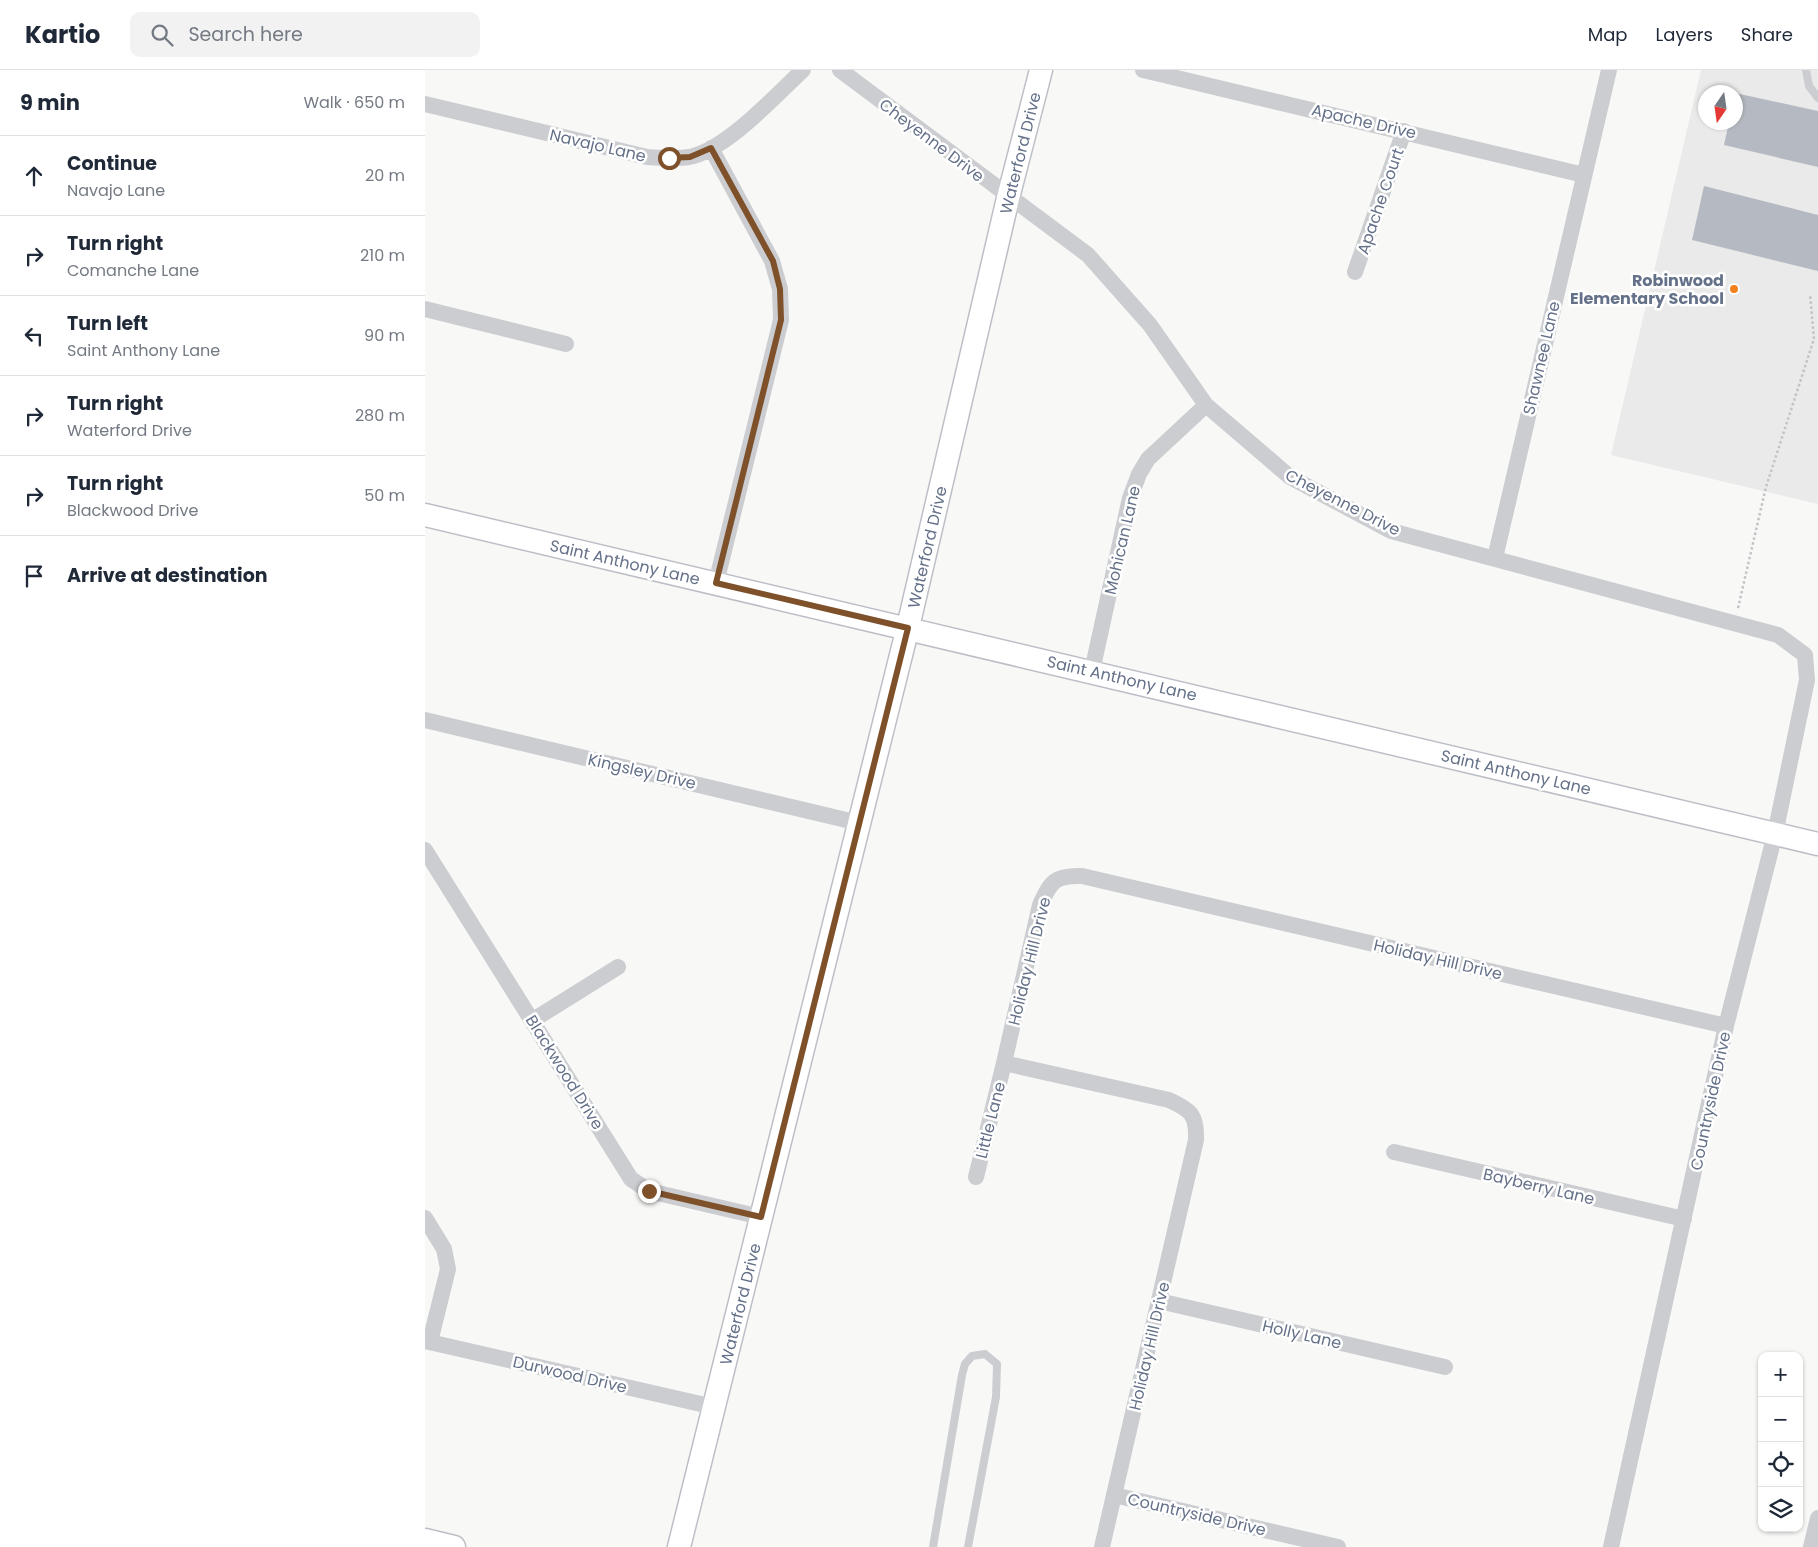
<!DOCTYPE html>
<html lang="en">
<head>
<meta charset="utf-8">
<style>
  body { margin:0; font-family:Poppins,sans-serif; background:#f2f2f3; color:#1f2937 }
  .controls { position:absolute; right:15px; bottom:15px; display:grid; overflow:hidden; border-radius:10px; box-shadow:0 1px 4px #0004 }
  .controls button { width:45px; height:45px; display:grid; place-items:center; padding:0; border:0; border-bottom:1px solid #e0e1e3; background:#fff; color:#1f2937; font:25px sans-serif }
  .compass { position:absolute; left:1273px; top:15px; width:45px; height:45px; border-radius:50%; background:#fff; box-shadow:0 1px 4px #0004; rotate:193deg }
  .stop { position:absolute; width:15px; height:15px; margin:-11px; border:4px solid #7e512b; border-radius:50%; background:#fff }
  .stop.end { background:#7e512b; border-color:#fff; box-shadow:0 1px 5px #0008 }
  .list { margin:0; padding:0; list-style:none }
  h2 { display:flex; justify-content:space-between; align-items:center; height:65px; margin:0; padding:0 20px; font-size:21px }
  h2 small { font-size:16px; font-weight:400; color:#747a83 }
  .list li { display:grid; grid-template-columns:32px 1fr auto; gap:15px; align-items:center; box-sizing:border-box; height:80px; padding:0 20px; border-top:1px solid #e0e1e3 }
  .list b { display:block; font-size:19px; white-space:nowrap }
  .list p { margin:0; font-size:16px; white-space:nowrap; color:#747a83 }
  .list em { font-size:16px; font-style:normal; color:#747a83 }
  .icon { flex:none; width:28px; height:28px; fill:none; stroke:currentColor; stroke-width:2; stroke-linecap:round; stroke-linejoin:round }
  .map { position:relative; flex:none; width:1393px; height:1477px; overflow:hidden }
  header { display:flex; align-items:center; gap:30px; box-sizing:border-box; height:70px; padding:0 25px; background:#fff; border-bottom:1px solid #e0e1e3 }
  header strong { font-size:24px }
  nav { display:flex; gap:28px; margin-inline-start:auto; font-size:18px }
  .search { width:350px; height:45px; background:#f2f2f3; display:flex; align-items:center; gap:12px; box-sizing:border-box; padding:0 18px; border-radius:10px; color:#747a83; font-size:19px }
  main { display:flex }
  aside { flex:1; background:#fff }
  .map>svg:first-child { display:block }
  .built { fill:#e9eae9; fill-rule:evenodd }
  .building { fill:#b5bac2 }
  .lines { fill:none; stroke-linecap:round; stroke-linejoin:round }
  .secondary-casing { stroke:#bcbfc6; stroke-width:25 }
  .path { stroke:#c1c3c6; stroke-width:2.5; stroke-dasharray:2.5 2.5; stroke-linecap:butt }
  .lane { stroke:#cbcdd1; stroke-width:8 }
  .street { stroke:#cbcdd1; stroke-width:16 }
  .secondary { stroke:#fff; stroke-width:22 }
  .route { stroke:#7e512b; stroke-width:6 }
  .poi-dot { fill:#f2811d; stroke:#fff; stroke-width:2 }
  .labels { text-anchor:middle; stroke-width:5; stroke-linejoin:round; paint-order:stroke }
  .street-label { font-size:16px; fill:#657189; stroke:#fff }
  .poi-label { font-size:16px; font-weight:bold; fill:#657189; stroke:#fff; text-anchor:end }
</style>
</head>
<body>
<header>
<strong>Kartio</strong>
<div class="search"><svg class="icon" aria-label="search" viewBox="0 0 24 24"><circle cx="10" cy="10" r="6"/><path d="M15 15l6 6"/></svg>Search here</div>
<nav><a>Map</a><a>Layers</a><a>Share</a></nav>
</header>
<main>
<aside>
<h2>9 min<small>Walk · 650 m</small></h2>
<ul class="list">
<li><svg class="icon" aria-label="ahead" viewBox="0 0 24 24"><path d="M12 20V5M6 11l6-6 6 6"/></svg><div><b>Continue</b><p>Navajo Lane</p></div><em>20 m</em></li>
<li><svg class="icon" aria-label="right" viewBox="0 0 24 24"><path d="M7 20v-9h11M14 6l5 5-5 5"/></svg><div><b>Turn right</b><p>Comanche Lane</p></div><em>210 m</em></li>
<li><svg class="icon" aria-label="left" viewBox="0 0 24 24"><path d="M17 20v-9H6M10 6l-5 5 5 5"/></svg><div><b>Turn left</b><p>Saint Anthony Lane</p></div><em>90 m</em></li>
<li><svg class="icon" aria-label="right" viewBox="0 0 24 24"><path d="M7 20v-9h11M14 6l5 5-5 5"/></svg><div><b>Turn right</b><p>Waterford Drive</p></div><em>280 m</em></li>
<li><svg class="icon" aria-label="right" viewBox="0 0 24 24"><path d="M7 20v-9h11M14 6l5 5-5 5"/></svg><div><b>Turn right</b><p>Blackwood Drive</p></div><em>50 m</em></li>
<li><svg class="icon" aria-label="arrive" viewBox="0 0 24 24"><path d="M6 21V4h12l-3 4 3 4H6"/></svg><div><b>Arrive at destination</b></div></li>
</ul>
</aside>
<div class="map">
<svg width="1393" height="1477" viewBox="0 0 1393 1477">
  <rect width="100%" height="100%" fill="#f8f9f6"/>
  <!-- built -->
  <path class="built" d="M1276,0h117v434l-207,-49zM1280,22h30v30h-30z"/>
  <!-- building -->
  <path class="building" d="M1310,23l83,18v56l-94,-22 5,-23h6z
    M1279,116l114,29v56l-126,-31z"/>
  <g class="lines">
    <defs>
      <path id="secondary" d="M0,445l1393,329
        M0,1470l29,7
        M254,1477l229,-920 100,-429 33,-128"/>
    </defs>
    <!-- secondary casing -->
    <use href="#secondary" class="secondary-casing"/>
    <!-- path -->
    <path class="path" d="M1313,538l28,-121 48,-148 -4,-45"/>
    <!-- lane -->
    <path class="lane" d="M1381,0l3,16 9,12
      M508,1477l29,-172 3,-11 7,-8 13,-2 12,10 -1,33 -28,150"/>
    <!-- street -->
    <path class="street" d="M415,0l248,185 62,70 56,80 84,72 101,54 387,104 27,20 2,25 -32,154 -49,192 -115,521
      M718,0l441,105
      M0,34l222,53c14,1 28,2 42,0 37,-7 86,-61 114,-87
      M286,78l61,113 8,28 1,31 -65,263
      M930,202l49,-141
      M0,239l141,35
      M1070,488l114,-488
      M667,601l38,-173 9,-24 9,-15 58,-54
      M0,650l434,103
      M0,780l206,329 18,12 112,26
      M108,950l85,-53
      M969,1082l290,67
      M551,1107l28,-114
      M0,1148l19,31 4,20 -18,73
      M734,1231l286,66
      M0,1271l289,66
      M689,1425l224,52
      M677,1477l94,-407c1,-25 -5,-30 -27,-40l-165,-37 36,-158c11,-24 15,-30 42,-29l644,150
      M1386,1477l7,-29"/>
    <!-- secondary -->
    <use href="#secondary" class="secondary"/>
  </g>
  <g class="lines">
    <!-- route -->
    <path class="route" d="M224,1121l112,26 147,-589 -192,-45 65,-263 -1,-31 -7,-28 -62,-113 -21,9 -21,1"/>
  </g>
  <!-- markers -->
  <circle class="poi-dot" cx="1309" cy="219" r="5"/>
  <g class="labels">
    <!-- street labels -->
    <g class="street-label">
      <text transform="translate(939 51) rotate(13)" y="6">Apache Drive</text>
      <text transform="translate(507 70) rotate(37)" y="6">Cheyenne Drive</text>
      <text transform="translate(173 75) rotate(13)" y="6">Navajo Lane</text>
      <text transform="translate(595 83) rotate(-76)" y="6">Waterford Drive</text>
      <text transform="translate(955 131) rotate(-71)" y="6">Apache Court</text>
      <text transform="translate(1116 288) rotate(-77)" y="6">Shawnee Lane</text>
      <text transform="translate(918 432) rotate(27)" y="6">Cheyenne Drive</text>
      <text transform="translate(697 470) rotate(-77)" y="6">Mohican Lane</text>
      <text transform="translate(502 477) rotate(-77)" y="6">Waterford Drive</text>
      <text transform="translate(200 492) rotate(13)" y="6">Saint Anthony Lane</text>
      <text transform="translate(697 608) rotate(13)" y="6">Saint Anthony Lane</text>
      <text transform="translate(217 701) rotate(13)" y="6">Kingsley Drive</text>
      <text transform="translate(1091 702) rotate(13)" y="6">Saint Anthony Lane</text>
      <text transform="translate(1013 889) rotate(13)" y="6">Holiday Hill Drive</text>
      <text transform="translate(604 891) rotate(-76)" y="6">Holiday Hill Drive</text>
      <text transform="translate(140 1002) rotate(58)" y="6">Blackwood Drive</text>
      <text transform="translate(1285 1031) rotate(-78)" y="6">Countryside Drive</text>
      <text transform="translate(565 1050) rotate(-76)" y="6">Little Lane</text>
      <text transform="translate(1114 1116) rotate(13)" y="6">Bayberry Lane</text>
      <text transform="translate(315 1234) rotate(-76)" y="6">Waterford Drive</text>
      <text transform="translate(877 1264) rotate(13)" y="6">Holly Lane</text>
      <text transform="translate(724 1276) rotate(-77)" y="6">Holiday Hill Drive</text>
      <text transform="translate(145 1304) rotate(13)" y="6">Durwood Drive</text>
      <text transform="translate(772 1444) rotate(13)" y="6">Countryside Drive</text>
    </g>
    <!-- poi labels -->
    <g class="poi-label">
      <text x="1299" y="216">Robinwood<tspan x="1299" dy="18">Elementary School</tspan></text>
    </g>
  </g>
</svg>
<div class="controls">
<button>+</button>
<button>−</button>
<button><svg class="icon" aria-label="locate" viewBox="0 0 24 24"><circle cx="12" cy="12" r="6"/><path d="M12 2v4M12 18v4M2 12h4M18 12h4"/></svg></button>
<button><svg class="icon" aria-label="layers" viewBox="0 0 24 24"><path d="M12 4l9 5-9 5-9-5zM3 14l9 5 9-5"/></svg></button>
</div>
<svg class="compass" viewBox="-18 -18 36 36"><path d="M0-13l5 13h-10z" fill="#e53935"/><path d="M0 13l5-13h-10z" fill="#747a83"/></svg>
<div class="stop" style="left:244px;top:88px"></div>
<div class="stop end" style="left:224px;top:1121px"></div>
</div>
</main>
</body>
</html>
